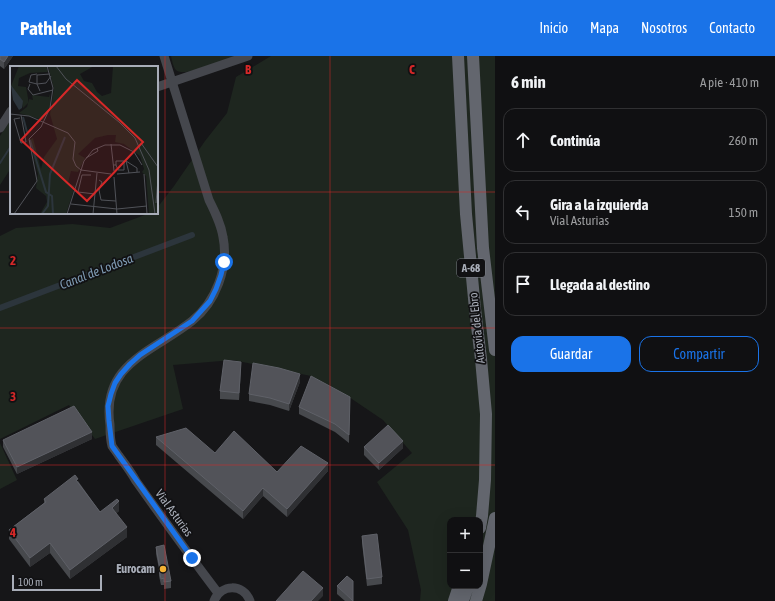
<!DOCTYPE html>
<html lang="es">
<head>
<meta charset="utf-8">
<style>
  body { margin:0; font-family:"Asap Condensed",sans-serif; background:#19191b; color:#f1f3f6 }
  .controls { position:absolute; right:12px; bottom:12px; display:grid; overflow:hidden; border-radius:8px; box-shadow:0 4px 16px #0002 }
  .controls button { width:36px; height:36px; display:grid; place-items:center; padding:0; border:0; border-bottom:1px solid #303032; background:#101012; color:#f1f3f6; font:20px sans-serif }
  .scale { position:absolute; left:12px; bottom:10px; width:90px; box-sizing:border-box; padding-left:4px; border:2px solid #a8adb8; border-top:0; font-size:11px; line-height:14px; white-space:nowrap; color:#a8adb8; -webkit-text-stroke:3px #111113; paint-order:stroke }
  .stop { position:absolute; width:12px; height:12px; margin:-9px; border:3px solid #1a73e8; border-radius:50%; background:#fff }
  .stop.end { background:#1a73e8; border-color:#fff; box-shadow:0 1px 4px #0008 }
  .list { margin:0; padding:0; list-style:none }
  h2 { display:flex; justify-content:space-between; align-items:center; height:52px; margin:0; padding:0 16px; font-size:17px }
  h2 small { font-size:13px; font-weight:400; color:#9c9d9f }
  .list li { display:grid; grid-template-columns:26px 1fr auto; gap:12px; align-items:center; box-sizing:border-box; height:64px; margin:0 8px 8px; padding:0 8px; border:1px solid #303032; border-radius:12px }
  .list b { display:block; font-size:15px; white-space:nowrap }
  .list p { margin:0; font-size:13px; white-space:nowrap; color:#9c9d9f }
  .list em { font-size:13px; font-style:normal; color:#9c9d9f }
  .actions { display:flex; gap:8px; padding:12px 16px }
  .actions a { flex:1; padding:9px 0; border:1px solid #1a73e8; border-radius:12px; text-align:center; font-size:14px; color:#1a73e8 }
  .actions .main { background:#1a73e8; color:#fff }
  .icon { flex:none; width:22px; height:22px; fill:none; stroke:currentColor; stroke-width:2; stroke-linecap:round; stroke-linejoin:round }
  .map { position:relative; flex:none; width:495px; height:545px; overflow:hidden }
  header { display:flex; align-items:center; gap:24px; box-sizing:border-box; height:56px; padding:0 20px; background:#1a73e8; color:#fff }
  header strong { font-size:19px }
  nav { display:flex; gap:22px; margin-inline-start:auto; font-size:14px }
  main { display:flex }
  aside { flex:1; background:#101012 }
  .map>svg:first-child { display:block }
  .green { fill:#1e261f; fill-rule:evenodd }
  .lines { fill:none; stroke-linecap:round; stroke-linejoin:round }
  .stream { stroke:#2c353c; stroke-width:2 }
  .canal { stroke:#2c353c; stroke-width:6 }
  .secondary { stroke:#45474d; stroke-width:9 }
  .highway { stroke:#63666e; stroke-width:12 }
  .wall { fill:#47494d }
  .shaded-wall { fill:#2f3033 }
  .building { fill:#525359; stroke:#5f6168 }
  .route { stroke:#1a73e8; stroke-width:5 }
  .grid { fill:none; stroke:#d62828; stroke-width:1; stroke-opacity:0.55 }
  .poi-dot { fill:#f2b134; stroke:#111113; stroke-width:1.5 }
  .labels { text-anchor:middle; stroke-width:3.5; stroke-linejoin:round; paint-order:stroke }
  .shield { fill:#111113; stroke:#7b7e86; stroke-width:1 }
  .shield-label { font-size:11px; font-weight:bold; fill:#a8adb8 }
  .street-label { font-size:12px; fill:#a8adb8; stroke:#111113 }
  .poi-label { font-size:12px; font-weight:bold; fill:#a8adb8; stroke:#111113; text-anchor:end }
  .water-label { font-size:13px; font-style:italic; fill:#7f9bb3; stroke:#111113 }
  .inset-river { fill:none; stroke:#2c353c; stroke-width:2 }
  .inset-road { fill:none; stroke:#505258; stroke-width:1 }
  .view { fill:#d62828; fill-opacity:0.15; stroke:#d62828; stroke-width:2 }
  .inset-edge { fill:none; stroke:#a8adb8; stroke-width:2 }
  .grid-label { font-size:13px; text-anchor:middle; font-weight:bold; fill:#d62828; stroke:#111113; stroke-width:3.5; stroke-linejoin:round; paint-order:stroke }
</style>
</head>
<body>
<header>
<strong>Pathlet</strong>
<nav><a>Inicio</a><a>Mapa</a><a>Nosotros</a><a>Contacto</a></nav>
</header>
<main>
<div class="map">
<svg width="495" height="545" viewBox="0 0 495 545">
  <rect width="100%" height="100%" fill="#161618"/>
  <!-- green -->
  <path class="green" d="M171,0h64c-10,4 -51,22 -59,14 -3,-3 -4,-10 -5,-14z
    M271,0h224v545h-75l1,-11 -13,-60 -31,-48 35,-29 -29,-33 -37,-25 -35,-19 -78,-16 -60,5 10,44 -88,30 -26,-34 -69,34v-203l16,-8 56,-4 38,4 40,-15h7v-5l17,-22 31,-45 22,-28 9,-36zM450,464h30v66h-30z
    M11,62v50l-11,17v-49z
    M0,387l17,37 -17,9z"/>
  <g class="lines">
    <!-- stream -->
    <path class="stream" d="M0,107l11,-17"/>
    <!-- canal -->
    <path class="canal" d="M0,252l192,-73"/>
    <!-- secondary -->
    <path class="secondary" d="M164,0l45,144c6,12 12,24 14,37 6,30 -7,65 -31,84 -39,31 -91,42 -82,104 0,6 0,14 2,21 2,3 5,7 7,10 6,8 12,16 17,25 27,38 54,75 82,112
      M157,31l91,-31
      M0,72l11,-17
      M214,545c7,-17 29,-18 36,0"/>
    <!-- highway -->
    <path class="highway" d="M458,0l8,158 9,95 6,50 5,55 -1,66 -3,36 -2,12
      M473,0l10,192 12,102
      M454,545l5,-15
      M463,545l5,-15
      M476,545l5,-17 14,-66"/>
  </g>
  <!-- wall -->
  <path class="wall" d="M0,0h13l-9,13 -4,-3z
    M241,313l-2,31 -19,-1v-8z
    M300,326l-11,29 -19,-6 -21,-4v-7z
    M350,341l-1,46 -14,-11 -36,-18v-7z
    M156,381l59,16 62,19 51,-1 -41,46 -24,-21 -20,23 -87,-74z
    M92,383l-75,35 -14,-27v-7z
    M364,391l39,1 -24,22 -15,-15z
    M78,425l22,31 19,-1 -3,2 11,24 -57,42 -20,-26 -20,14 -21,-28v-9l35,-27v-4z
    M362,480l20,41v7l-15,2 -5,-43z
    M156,491l15,34v7l-7,1v-4h-3l-2,-9v-7l-3,-15z
    M337,530l16,15h-8l-8,-7z"/>
  <!-- shaded-wall -->
  <path class="shaded-wall" d="M8,0h5l-9,13v-7z
    M241,306v7l-2,31v-7z
    M300,318v8l-11,29v-7z
    M92,376v7l-75,35v-7z
    M403,385v7l-24,22v-7z
    M328,407v8l-41,46v-8z
    M263,432v8l-20,23v-8z
    M119,445v10l-7,7v-10z
    M127,471v10l-57,42v-9z
    M50,487v10l-20,14v-9z
    M323,532v8l-5,5h-7z"/>
  <!-- building -->
  <path class="building" d="M0,0h8l-4,6 -4,-3z
    M224,304l17,2 -2,31 -19,-2z
    M253,307l26,5 21,6 -11,30 -19,-6 -21,-4z
    M311,320l39,21 -1,38 -14,-11 -36,-17z
    M74,350l18,26 -75,35 -14,-27z
    M388,369l15,16 -24,22 -15,-16z
    M186,372l29,25 19,-22 43,41 24,-26 27,17 -41,46 -24,-21 -20,23 -87,-74z
    M75,419l3,4 -2,1 24,32 17,-13 2,2 -7,7 15,19 -57,43 -20,-27 -20,15 -21,-28 37,-28 -2,-3z
    M377,478l5,43 -15,2 -5,-43z
    M164,489l7,36 -7,1v-4l-3,1 -2,-10h1l-4,-22z
    M303,515l20,17 -12,13h-35z
    M347,520l6,5v20l-16,-15z"/>
  <g class="lines">
    <!-- route -->
    <path class="route" d="M192,502l-80,-112 -3,-25 -1,-15 3,-12 4,-11 6,-9 9,-10 10,-9 52,-34 18,-20 6,-12 5,-14 3,-13"/>
  </g>
  <!-- grid -->
  <path class="grid" d="M165,0v545M330,0v545M0,136h11M157,136h338M0,272h495M0,409h495"/>
  <!-- markers -->
  <circle class="poi-dot" cx="163" cy="513" r="4"/>
  <g class="labels">
    <!-- shield labels -->
    <rect class="shield" x="457" y="203" width="28" height="18" rx="3"/>
    <g class="shield-label">
      <text x="471" y="216">A-68</text>
    </g>
    <!-- street labels -->
    <g class="street-label">
      <text transform="translate(477 272) rotate(-96)" y="4">Autovía del Ebro</text>
      <text transform="translate(174 457) rotate(54)" y="4">Vial Asturias</text>
    </g>
    <!-- poi labels -->
    <g class="poi-label">
      <text x="155" y="517">Eurocam</text>
    </g>
    <!-- water labels -->
    <g class="water-label">
      <text transform="translate(96 215) rotate(-21)" y="5">Canal de Lodosa</text>
    </g>
  </g>
  <!-- overview -->
  <g transform="translate(10 10)">
    <rect width="148" height="148" fill="#161618"/>
    <path d="M9,0h27l2,6 -18,1 -11,5 -1,8 8,1 2,11v5l-5,5 -2,-9 -10,-13zM38,0h46l-14,8 4,7 8,2 5,9 5,4 9,-3 2,-27h45v148h-9l-3,-38 -4,-4 2,-3 -4,-13 -16,-12 -9,-2 1,-7h-8l-13,3 -17,16 7,4 -7,14 -7,-1 -3,12 7,3 -9,28h-26l7,-12 -1,-6 -10,-8 2,-14 -9,-34 4,-2 8,31 3,-12 13,-18 -7,-25 4,-25zM40,28v12l-7,14 -24,-7 8,-6 2,-8 4,1 -1,-5 17,2z" fill="#1e261f"/>
    <path d="M1,19l12,16 -1,7 -3,2 -6,-10z" fill="#2c353c"/>
    <path class="inset-river" d="M13,51l4,15M20,74l16,52 6,4 1,18M32,148l6,-8 2,-32 15,-37"/>
    <path class="inset-road" d="M46,0l10,13 53,43 16,16 14,32 6,44M27,8l-6,1 -2,7 8,2 3,7M40,8l-13,1v9l9,-1 5,-7M20,18l-2,5 5,6 20,-5M0,48l19,2 39,17 7,9 -2,17 3,7 5,4 30,4M10,52l-6,1 7,24 5,-1 -5,-27M131,77l17,24M101,78l3,27M76,92l12,-7 -1,-3M103,99h3v-4h8v9h-6l-2,-5M119,107l-3,-12 11,7v4M107,108l23,-2M134,108l3,40M81,109h-9l-4,17 17,2M104,111l3,37M89,114l3,2 -3,8 2,10 15,1M146,137l2,-24M61,138l46,5 30,-3M4,148l23,-33 -8,-42 12,-12 9,-19 3,-20 -6,-22M57,148l17,-53 9,-11 12,-5h15l14,7 8,13M83,148l4,-41"/>
    <path class="view" d="M67,14l66,62 -56,59 -66,-61z"/>
    <rect width="148" height="148" class="inset-edge"/>
  </g>
  <g class="grid-label">
    <text x="248" y="18">B</text>
    <text x="412" y="18">C</text>
    <text x="13" y="209">2</text>
    <text x="13" y="345">3</text>
    <text x="13" y="481">4</text>
  </g>
</svg>
<div class="controls">
<button>+</button>
<button>−</button>
</div>
<div class="scale">100 m</div>
<div class="stop" style="left:224px;top:206px"></div>
<div class="stop end" style="left:192px;top:502px"></div>
</div>
<aside>
<h2>6 min<small>A pie · 410 m</small></h2>
<ul class="list">
<li><svg class="icon" aria-label="ahead" viewBox="0 0 24 24"><path d="M12 20V5M6 11l6-6 6 6"/></svg><div><b>Continúa</b></div><em>260 m</em></li>
<li><svg class="icon" aria-label="left" viewBox="0 0 24 24"><path d="M17 20v-9H6M10 6l-5 5 5 5"/></svg><div><b>Gira a la izquierda</b><p>Vial Asturias</p></div><em>150 m</em></li>
<li><svg class="icon" aria-label="arrive" viewBox="0 0 24 24"><path d="M6 21V4h12l-3 4 3 4H6"/></svg><div><b>Llegada al destino</b></div></li>
</ul>
<div class="actions"><a class="main">Guardar</a><a>Compartir</a></div>
</aside>
</main>
</body>
</html>
